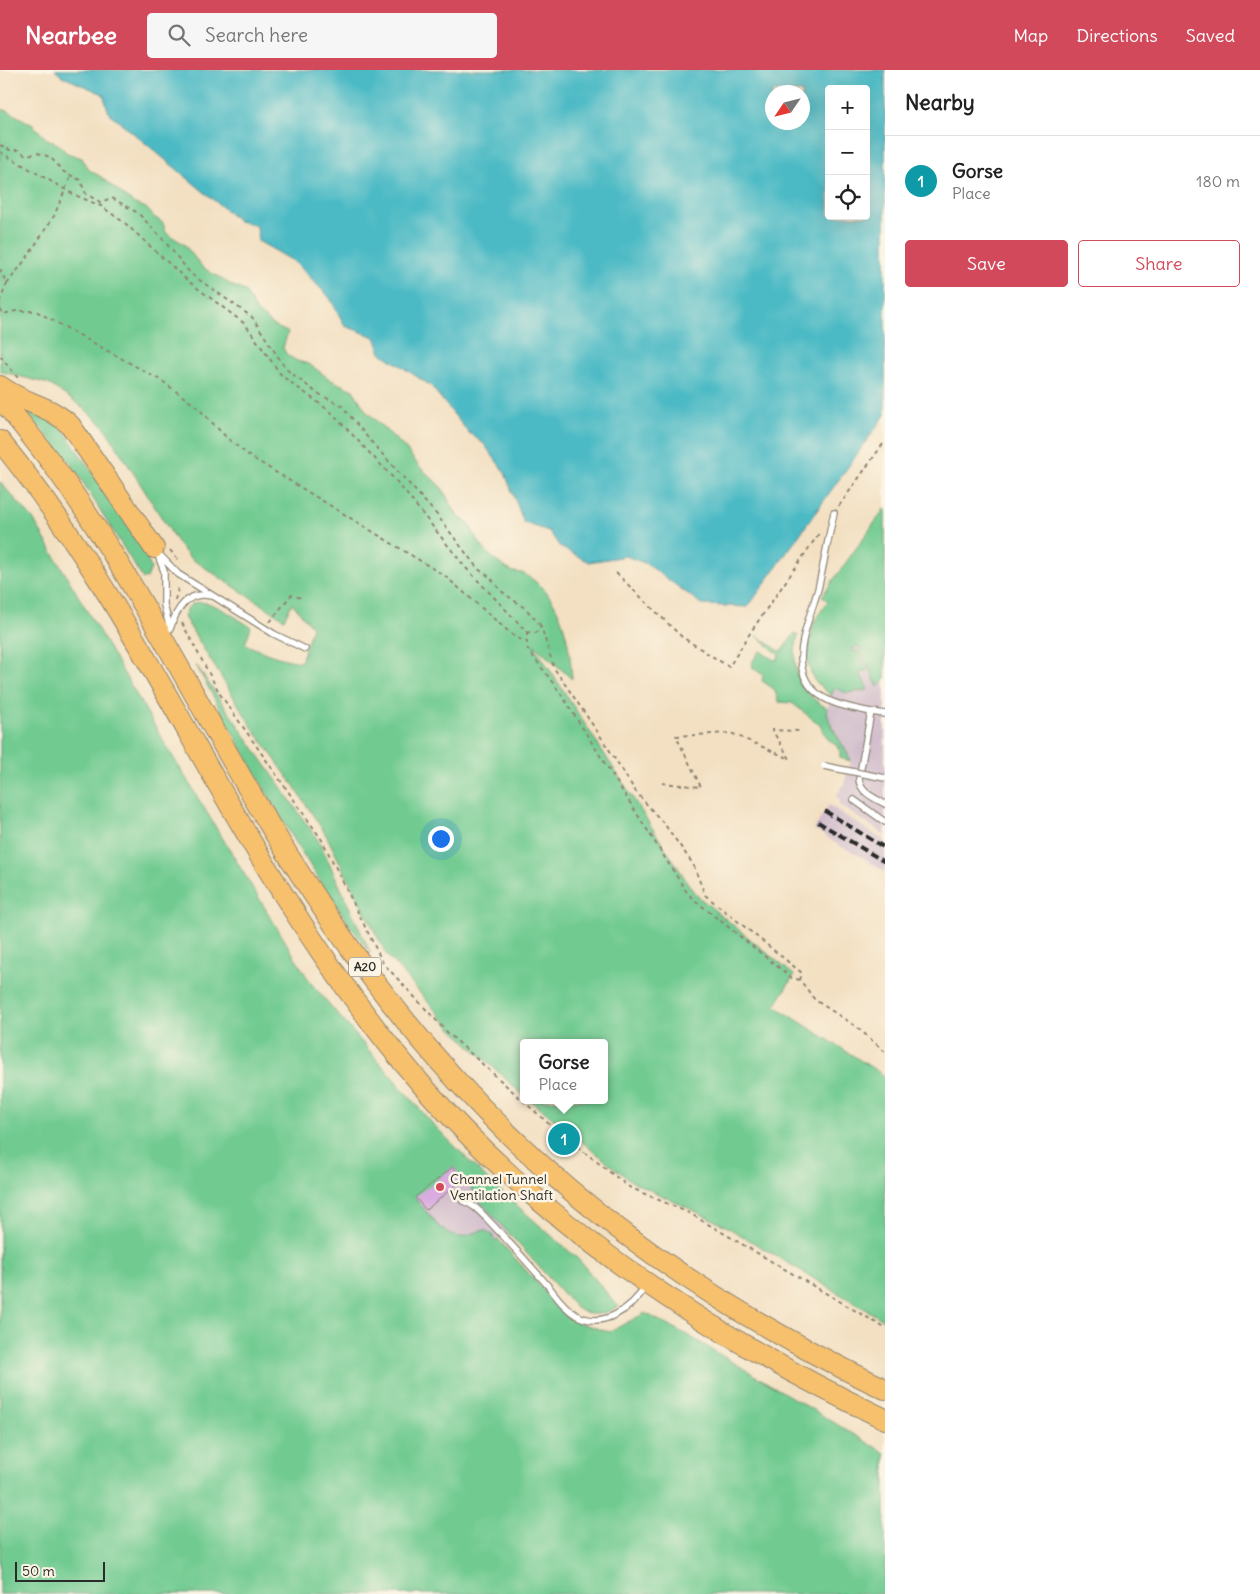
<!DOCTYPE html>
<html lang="en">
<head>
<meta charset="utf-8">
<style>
  body { margin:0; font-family:Delius,sans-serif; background:#f6f6f6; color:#222 }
  .controls { position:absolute; right:15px; top:15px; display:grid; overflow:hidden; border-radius:5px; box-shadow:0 5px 20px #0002 }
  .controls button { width:45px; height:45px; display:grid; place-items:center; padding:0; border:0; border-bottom:1px solid #e0e0e0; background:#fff; color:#222; font:25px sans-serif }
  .compass { position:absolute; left:765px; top:15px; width:45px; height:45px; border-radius:50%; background:#fff; box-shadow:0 5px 20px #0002; rotate:235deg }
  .scale { position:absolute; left:15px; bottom:12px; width:90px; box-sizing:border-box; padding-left:5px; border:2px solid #2b2b2b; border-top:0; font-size:14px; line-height:18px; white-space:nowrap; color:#2b2b2b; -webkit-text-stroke:4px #fcf5e5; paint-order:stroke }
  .you { position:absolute; left:440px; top:768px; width:18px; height:18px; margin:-12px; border:4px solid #fff; border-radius:50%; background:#1a73e8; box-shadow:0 0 0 8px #1a73e833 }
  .badge { display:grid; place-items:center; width:32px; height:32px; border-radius:50%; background:#d1495b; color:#fff; font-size:16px; font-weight:700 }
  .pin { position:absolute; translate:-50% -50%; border:2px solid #fff; box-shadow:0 1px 5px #0006 }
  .popup { position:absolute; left:520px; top:969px; width:88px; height:65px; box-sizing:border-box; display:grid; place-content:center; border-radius:5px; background:#fff; filter:drop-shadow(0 1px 4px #0005); font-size:16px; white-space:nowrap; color:#767676 }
  .popup b { font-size:19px; color:#222 }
  .popup::after { content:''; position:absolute; left:50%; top:100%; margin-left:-10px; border:10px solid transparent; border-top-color:#fff }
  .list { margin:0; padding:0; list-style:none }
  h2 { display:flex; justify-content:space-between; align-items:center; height:65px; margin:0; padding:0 20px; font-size:21px }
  h2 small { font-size:16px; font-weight:400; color:#767676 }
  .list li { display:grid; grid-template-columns:32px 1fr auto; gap:15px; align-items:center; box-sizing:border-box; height:90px; padding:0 20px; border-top:1px solid #e0e0e0 }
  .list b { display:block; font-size:19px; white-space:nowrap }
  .list p { margin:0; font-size:16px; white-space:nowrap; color:#767676 }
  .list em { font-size:16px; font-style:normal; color:#767676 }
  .actions { display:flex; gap:10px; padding:15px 20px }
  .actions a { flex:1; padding:11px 0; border:1px solid #d1495b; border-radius:5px; text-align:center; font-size:18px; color:#d1495b }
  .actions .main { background:#d1495b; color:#fff }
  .icon { flex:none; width:28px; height:28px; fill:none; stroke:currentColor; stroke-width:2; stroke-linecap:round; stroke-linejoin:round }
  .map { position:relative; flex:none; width:885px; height:1524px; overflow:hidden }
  header { display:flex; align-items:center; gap:30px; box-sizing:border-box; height:70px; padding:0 25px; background:#d1495b; color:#fff }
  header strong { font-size:24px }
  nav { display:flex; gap:28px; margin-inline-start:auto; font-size:18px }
  .search { width:350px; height:45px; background:#f6f6f6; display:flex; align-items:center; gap:12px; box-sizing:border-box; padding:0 18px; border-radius:5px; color:#767676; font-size:19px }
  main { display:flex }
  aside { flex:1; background:#fff }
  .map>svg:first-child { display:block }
  .industrial { fill:#d1bdcc }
  .green { fill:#71cb91; stroke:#4e7b5e }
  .water { fill:#4cbac5; stroke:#3c7278; fill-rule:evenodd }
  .building { fill:#daabe1 }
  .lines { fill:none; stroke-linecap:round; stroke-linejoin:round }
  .lane-casing { stroke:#8f8676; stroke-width:8 }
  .highway-casing { stroke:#8f8676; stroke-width:22 }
  .path { stroke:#8f8676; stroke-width:2; stroke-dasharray:4 4; stroke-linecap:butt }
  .lane { stroke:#fff; stroke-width:5.5 }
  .highway { stroke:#f7c06c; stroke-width:20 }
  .rail { stroke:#2b2b2b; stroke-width:4; stroke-dasharray:8 4; stroke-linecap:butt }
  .lane-bridge-casing { stroke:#8f8676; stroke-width:8; stroke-linecap:butt }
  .lane-bridge { stroke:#fff; stroke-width:5.5 }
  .poi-dot { fill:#d1495b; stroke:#fcf5e5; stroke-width:2 }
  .labels { text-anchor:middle; stroke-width:5; stroke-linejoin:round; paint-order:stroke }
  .shield { fill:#fcf5e5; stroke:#6a6863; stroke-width:1 }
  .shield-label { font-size:12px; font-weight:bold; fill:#2b2b2b }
  .poi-label { font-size:14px; fill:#2b2b2b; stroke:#fcf5e5; text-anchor:start }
</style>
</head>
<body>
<header>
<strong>Nearbee</strong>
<div class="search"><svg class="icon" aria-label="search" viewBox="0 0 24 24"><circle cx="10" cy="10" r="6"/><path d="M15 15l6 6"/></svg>Search here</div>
<nav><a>Map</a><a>Directions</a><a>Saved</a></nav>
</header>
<main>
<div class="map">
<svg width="885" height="1524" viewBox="0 0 885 1524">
  <rect width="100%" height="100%" fill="#fcf5e5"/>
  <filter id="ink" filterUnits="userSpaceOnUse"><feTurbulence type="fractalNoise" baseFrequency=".02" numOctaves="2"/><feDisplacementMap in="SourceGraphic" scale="10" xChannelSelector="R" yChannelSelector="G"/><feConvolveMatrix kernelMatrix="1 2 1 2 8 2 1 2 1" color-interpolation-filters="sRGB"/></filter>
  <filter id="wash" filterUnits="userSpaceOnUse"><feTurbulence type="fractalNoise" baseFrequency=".0096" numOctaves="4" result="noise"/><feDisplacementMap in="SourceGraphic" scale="20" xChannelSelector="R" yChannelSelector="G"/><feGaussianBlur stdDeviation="1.12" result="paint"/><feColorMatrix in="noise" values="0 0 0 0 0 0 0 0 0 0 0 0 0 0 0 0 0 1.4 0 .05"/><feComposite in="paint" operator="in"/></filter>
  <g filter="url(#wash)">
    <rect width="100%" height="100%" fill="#f3e0c2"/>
    <!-- industrial -->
    <path class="industrial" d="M858,576l21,40 6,-7v156l-46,-30 1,-5 -4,-4 8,-12 7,-23 -19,-36 -6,-15 9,-22 12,5 21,-3 -8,-17 6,-3 -9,-19 -4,1 -1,-3z
      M829,735l56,36v31l-23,-15 -22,-11 -26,-17z
      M429,1060l83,97 -14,12 -13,6 -54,-13 -43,-90z"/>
    <!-- green -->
    <path class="green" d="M0,39l8,2 25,14 14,14 11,5 9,9 15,5 6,11 13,8 32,26 13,5 8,9 9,6 3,10 18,11 18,23 31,19 12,5 12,21 19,15 12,5 -5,16 4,7 10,6 12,3 22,16 22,10 13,21 38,36 15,19 23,22 16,29 11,6c9,22 22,37 42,48 4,2 8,1 11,2 5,2 12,7 16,11 26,22 32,63 34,95l-39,-35 162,250 99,81 -19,31 110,70v245l-161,-96 -93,-44 -101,-81h74v-57h-80v53l-75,-70 -63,-72 -60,-119 -32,-49 -40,-56 -70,-113c8,-34 50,0 67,10l-6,17c19,9 35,15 56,18l11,-35 -20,-24 -8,16 -94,-61 -13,-16 -74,-117 -21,-18 -33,-23 -46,-12 -3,-2z
      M34,337l30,24 75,110 12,27 -4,10 -4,1 -72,-116 -48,-55z
      M0,412l33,37 137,233 140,230 121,140 58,59 89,78 40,47c-15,10 -27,11 -42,2l-101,-112 1,-2 -23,-27 -38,31 26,31 2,-1c17,17 23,5 42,2l9,6 -2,1 3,4 3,-2 72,81 39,12 36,-19 44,23 196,117v141h-885z
      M885,438v171l-7,8 -20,-41 -6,3 1,3 4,-2 10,20 -7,3 8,17 -21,3 -12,-5 -4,8 -17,-16 -5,-13 -2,-9 7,-36 14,-21 -6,-5z
      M794,564l4,1c-8,32 -1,56 29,73 -1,15 18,38 24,53l-11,-3v-6l-2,-5 -10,-8 -9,-15 -27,-21 -13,-1 -5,-13 -12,-8 1,-6 -10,-7 -1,-6 8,-11 14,9 4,-1 1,-4 -23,-20 25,17z
      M196,595l124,178 51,111c-68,-90 -121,-190 -175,-289z"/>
    <!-- water -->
    <path class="water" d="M55,0h830v345l-137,192 -45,-2 -56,-41 -21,-8 -37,6 -29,-15 -11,-16 -25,-8 -19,-50 -21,-29 -16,-12 -37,-46 -50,-33 -6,-16 -30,-11 -15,-28 -35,-36 -37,-21 -1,-15 -18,-5 -130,-108 -6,-19 -42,-18zM829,19h37v127h-37zM772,22h30v30h-30z"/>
    <g id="blocks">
      <!-- building -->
      <path class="building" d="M453,1097l10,12 -37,31 -11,-13z"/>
    </g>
  </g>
  <g filter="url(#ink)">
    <use href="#blocks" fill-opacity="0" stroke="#8f8676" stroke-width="1"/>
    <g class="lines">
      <defs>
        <path id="lane" d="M834,443c-6,25 -10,51 -16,76 -10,37 -38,90 12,112 13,6 28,8 41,11l-12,67c1,14 16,19 26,25
          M155,480l23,24 96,60 31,15
          M159,488l5,13v34l6,24
          M170,559c6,-19 17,-39 41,-33
          M871,642l14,2
          M854,730l31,22
          M463,1131c11,3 19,13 27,21 20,21 40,43 59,65 8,10 15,21 27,28 27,15 56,-7 70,-29"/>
        <path id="highway" d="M0,316c23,18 49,18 71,40l83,122
          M0,328c25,30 49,60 71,92 74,107 133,227 201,339 69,114 150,224 247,315 107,102 233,182 366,245
          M0,371c114,139 188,302 283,453 42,67 87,131 139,191 127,146 290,252 463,334"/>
      </defs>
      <!-- lane casing -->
      <use href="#lane" class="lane-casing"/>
      <!-- highway casing -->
      <use href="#highway" class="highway-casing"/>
      <!-- path -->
      <path class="path" d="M0,75l10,5h8l8,5 12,-2 12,4 14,15 16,8 6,14 14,8 12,-4 26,15 23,24 30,37 61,43 34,52 31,24 25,13 26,32 69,77 41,54 12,8 11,14 25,18 15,17
        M0,82l75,43 26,11 25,18 62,57 57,43 37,52 49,36 66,70 69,86 61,64 9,1 5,-7 13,42 51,75 31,49 29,33 28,39 12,31 97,78 -2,7 15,20 42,27 28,25
        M0,199l7,15 -7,16
        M7,214l19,-25 28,-43 17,-40
        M0,239l3,5 13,-3h20l126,70 34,25 32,33 23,18 194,119 71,62 11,3
        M0,286l18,22
        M839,436l46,-65
        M170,480l8,10
        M616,503l66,64 47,30 23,-37 68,-98
        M175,530l4,-15
        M270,552l21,-27 10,3
        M182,553l38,71 102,146 61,123 65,70 102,92 79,62 60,26 196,115
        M527,562v16l34,46 125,197 6,7 100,80 8,2
        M662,713l39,4 -25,-51 55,-3 59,26 -18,-29 27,1"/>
      <!-- lane -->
      <use href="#lane" class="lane"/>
      <!-- highway -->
      <use href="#highway" class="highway"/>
      <!-- rail -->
      <path class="rail" d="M825,741l60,37
        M818,752l67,40"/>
      <defs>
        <path id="lane-bridge" d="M824,696l61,12"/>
      </defs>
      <!-- lane-bridge casing -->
      <use href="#lane-bridge" class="lane-bridge-casing"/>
      <!-- lane-bridge -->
      <use href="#lane-bridge" class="lane-bridge"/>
    </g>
  </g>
  <!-- markers -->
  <circle class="poi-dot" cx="440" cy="1117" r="5"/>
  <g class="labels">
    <!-- shield labels -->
    <rect class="shield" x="349" y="887.5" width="32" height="19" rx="4"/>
    <g class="shield-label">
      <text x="365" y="901">A20</text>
    </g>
    <!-- poi labels -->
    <g class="poi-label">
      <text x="450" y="1114">Channel Tunnel<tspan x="450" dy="16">Ventilation Shaft</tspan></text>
    </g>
  </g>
</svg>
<div class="controls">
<button>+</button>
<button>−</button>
<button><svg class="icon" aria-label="locate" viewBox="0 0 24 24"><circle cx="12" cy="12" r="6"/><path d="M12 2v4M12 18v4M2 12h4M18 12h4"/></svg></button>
</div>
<svg class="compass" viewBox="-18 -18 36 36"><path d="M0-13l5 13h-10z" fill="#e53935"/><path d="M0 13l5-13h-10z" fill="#767676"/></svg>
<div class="scale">50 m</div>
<div class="you"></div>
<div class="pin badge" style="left:564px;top:1069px;background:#0f9aa8">1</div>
<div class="popup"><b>Gorse</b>Place</div>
</div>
<aside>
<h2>Nearby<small></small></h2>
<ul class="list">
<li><span class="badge" style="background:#0f9aa8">1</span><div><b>Gorse</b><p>Place</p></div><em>180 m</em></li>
</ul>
<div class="actions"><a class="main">Save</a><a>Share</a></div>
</aside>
</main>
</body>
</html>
